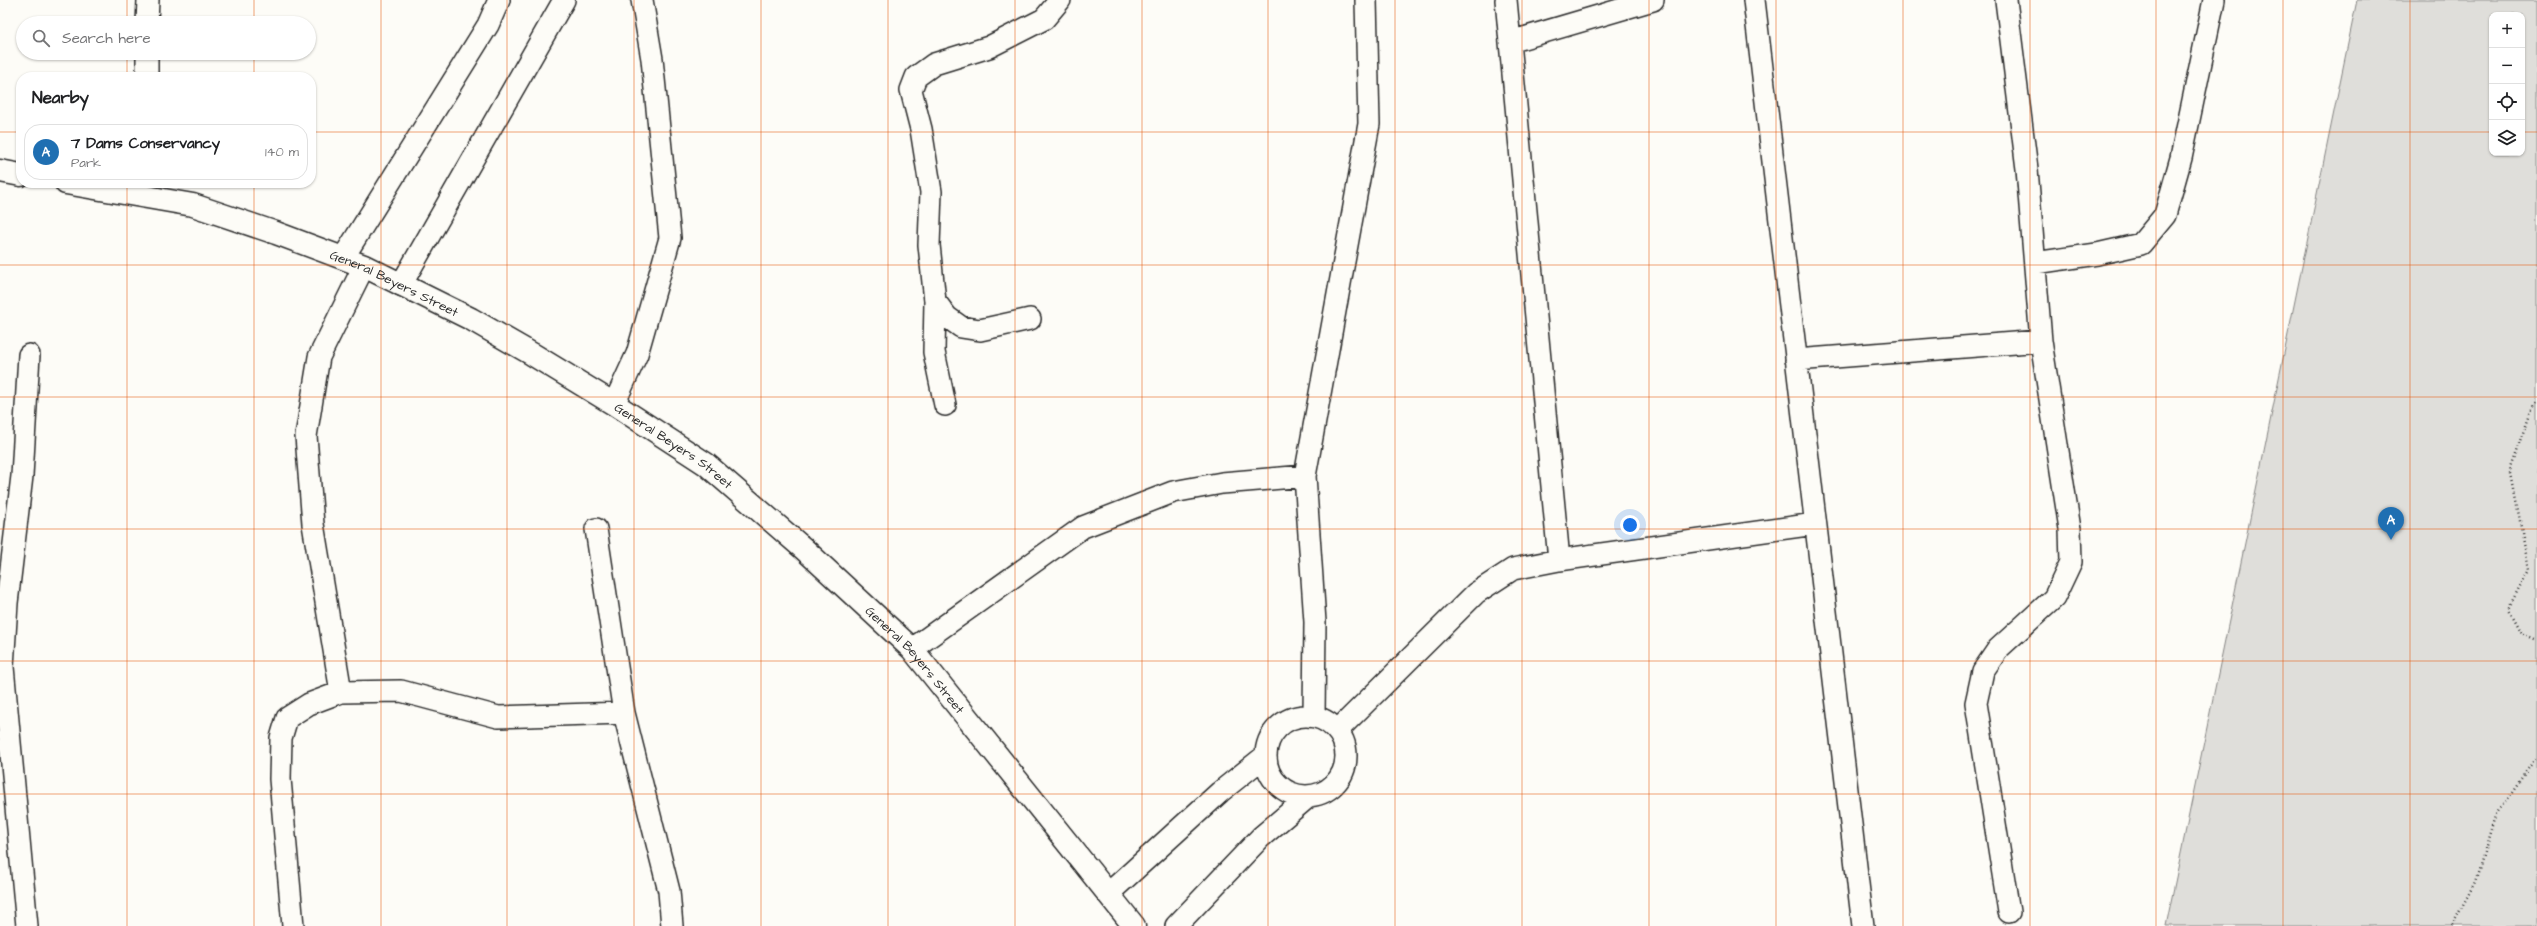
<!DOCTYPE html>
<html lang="en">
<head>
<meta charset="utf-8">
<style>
  body { margin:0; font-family:"Architects Daughter",sans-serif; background:#f6f6f6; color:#202124 }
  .controls { position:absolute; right:12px; top:12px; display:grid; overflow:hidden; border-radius:8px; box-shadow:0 1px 3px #0004 }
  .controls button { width:36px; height:36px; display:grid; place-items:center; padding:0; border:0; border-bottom:1px solid #e0e0e0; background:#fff; color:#202124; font:20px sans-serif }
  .you { position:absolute; left:1630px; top:525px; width:14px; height:14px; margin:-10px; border:3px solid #fff; border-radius:50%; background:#1a73e8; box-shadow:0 0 0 6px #1a73e833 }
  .badge { display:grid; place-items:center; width:26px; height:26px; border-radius:50%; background:#1f6fb2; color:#fff; font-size:13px; font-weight:700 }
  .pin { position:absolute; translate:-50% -33px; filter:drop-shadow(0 1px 2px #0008) }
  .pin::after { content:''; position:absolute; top:21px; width:14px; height:12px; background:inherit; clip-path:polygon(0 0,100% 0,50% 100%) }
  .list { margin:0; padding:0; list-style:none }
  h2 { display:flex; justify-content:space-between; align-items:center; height:52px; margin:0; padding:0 16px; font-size:17px }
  h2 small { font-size:13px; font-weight:400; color:#757577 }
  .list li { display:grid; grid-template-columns:26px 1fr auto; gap:12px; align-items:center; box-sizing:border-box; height:56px; margin:0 8px 8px; padding:0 8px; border:1px solid #e0e0e0; border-radius:16px }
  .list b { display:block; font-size:15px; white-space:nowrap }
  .list p { margin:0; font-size:13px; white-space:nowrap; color:#757577 }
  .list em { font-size:13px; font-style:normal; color:#757577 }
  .icon { flex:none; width:22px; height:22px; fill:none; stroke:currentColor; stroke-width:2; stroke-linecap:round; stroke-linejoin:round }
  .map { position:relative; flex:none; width:2537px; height:926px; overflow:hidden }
  .search { position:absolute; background:#fff; box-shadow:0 1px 3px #0004; left:16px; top:16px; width:300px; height:44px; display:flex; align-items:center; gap:10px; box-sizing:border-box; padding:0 14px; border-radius:22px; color:#757577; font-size:15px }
  .panel { position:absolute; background:#fff; box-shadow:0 1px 3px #0004; left:16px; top:72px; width:300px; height:116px; border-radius:16px }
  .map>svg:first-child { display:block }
  .green { fill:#dfdeda; stroke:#858482; fill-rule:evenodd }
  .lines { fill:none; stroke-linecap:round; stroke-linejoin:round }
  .lane-casing { stroke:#2b2b2b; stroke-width:24 }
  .street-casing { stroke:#2b2b2b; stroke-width:25 }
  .path { stroke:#2b2b2b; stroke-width:2.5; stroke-dasharray:1 3; stroke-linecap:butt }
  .lane { stroke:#fdfcf7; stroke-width:21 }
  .street { stroke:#fdfcf7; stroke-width:22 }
  .grid { fill:none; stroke:#e8590c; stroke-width:1; stroke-opacity:0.55 }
  .labels { text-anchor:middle; stroke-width:3; stroke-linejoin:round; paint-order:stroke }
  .street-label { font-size:13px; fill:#2b2b2b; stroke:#fdfcf7 }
</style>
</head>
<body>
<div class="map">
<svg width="2537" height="926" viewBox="0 0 2537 926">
  <rect width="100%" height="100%" fill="#fdfcf7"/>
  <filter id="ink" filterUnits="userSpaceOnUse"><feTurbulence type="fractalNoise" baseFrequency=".025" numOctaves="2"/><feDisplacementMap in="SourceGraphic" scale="8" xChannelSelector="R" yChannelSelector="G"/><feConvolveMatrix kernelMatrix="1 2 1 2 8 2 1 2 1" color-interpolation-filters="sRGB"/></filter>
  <g filter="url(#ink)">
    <!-- green -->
    <path class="green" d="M2357,0h180v926h-371zM2492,15h30v138h-30z"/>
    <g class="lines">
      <defs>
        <path id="lane" d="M1506,0l53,560
          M1754,0l109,926
          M2006,0l21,169 14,172 29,188 1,33 -17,36 -56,51 -15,22 -7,32 33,209
          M147,23l1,-23
          M1510,42l143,-42
          M147,77v-24
          M343,258l145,-233 11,-25
          M2035,263l62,-9 44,-10 24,-29 16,-57 33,-158
          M401,285l163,-285
          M935,301l-1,51 11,53
          M1030,319l-50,11 -19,-3 -14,-10 -12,-16 -6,-56 2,-53 -10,-63 -10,-39 5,-13 18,-13 55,-17 55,-28 16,-19
          M1796,360l245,-19
          M614,404l23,-50 33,-116 -18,-179 -10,-59
          M596,529l28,184 45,178 3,35
          M912,649l171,-122 90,-35 49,-9 83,-7
          M341,692l-28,-168 -7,-88 13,-79 45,-91
          M1266 756a40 40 0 1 1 80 0a40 40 0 1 1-80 0Z
          M1314,716l1,-94 -10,-146 64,-352 -3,-124
          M1338,730l138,-137 37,-24 46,-9 256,-36
          M1109,893l111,-101 45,-36
          M27,926l-24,-259 4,-64 15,-127 7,-121
          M293,926l-13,-147 1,-41 6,-20 22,-14 32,-12 60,-1 97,26 126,-4
          M1176,926l85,-89 47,-40"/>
        <g id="street">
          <path d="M0,171l21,4"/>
          <path id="s1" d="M66,183l127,22 83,28 88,33 107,53 61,35 82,50 92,60 98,85 108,100 222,277"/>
        </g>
      </defs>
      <!-- lane casing -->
      <use href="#lane" class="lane-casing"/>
      <!-- street casing -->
      <use href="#street" class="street-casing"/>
      <!-- path -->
      <path class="path" d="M2537,403l-6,8 -21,57 19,101 -21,40 13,24 16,7
        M2452,926l23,-44 20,-66 42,-60"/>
      <!-- lane -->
      <use href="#lane" class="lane"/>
      <!-- street -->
      <use href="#street" class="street"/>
    </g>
  </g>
  <!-- grid -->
  <path class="grid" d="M127,0v23M254,0v23M381,0v926M507,0v926M634,0v926M761,0v926M888,0v926M1015,0v926M1142,0v926M1268,0v926M1395,0v926M1522,0v926M1649,0v926M1776,0v926M1903,0v926M2030,0v926M2156,0v926M2283,0v926M2410,0v926M127,53v24M254,53v24M0,132h21M311,132h2181M2522,132h15M127,183v743M254,183v743M0,265h2537M0,397h2537M0,529h2537M0,661h2537M0,794h2537"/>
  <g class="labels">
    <!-- street labels -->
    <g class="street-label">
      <text dy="5" stroke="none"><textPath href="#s1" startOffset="345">General Beyers Street</textPath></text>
      <text dy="5" stroke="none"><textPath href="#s1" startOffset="669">General Beyers Street</textPath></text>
      <text dy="5" stroke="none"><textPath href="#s1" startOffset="993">General Beyers Street</textPath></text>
    </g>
  </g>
</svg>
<div class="controls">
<button>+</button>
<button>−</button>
<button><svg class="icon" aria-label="locate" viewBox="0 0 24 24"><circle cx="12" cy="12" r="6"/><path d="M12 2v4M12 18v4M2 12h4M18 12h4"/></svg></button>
<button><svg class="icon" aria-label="layers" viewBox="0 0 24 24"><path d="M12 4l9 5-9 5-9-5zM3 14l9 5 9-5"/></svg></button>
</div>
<div class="you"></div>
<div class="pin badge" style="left:2391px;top:540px">A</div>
<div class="search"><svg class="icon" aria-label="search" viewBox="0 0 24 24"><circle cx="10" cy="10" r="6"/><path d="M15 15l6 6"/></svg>Search here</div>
<section class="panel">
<h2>Nearby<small></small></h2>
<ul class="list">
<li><span class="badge">A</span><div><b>7 Dams Conservancy</b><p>Park</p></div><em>140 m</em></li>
</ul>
</section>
</div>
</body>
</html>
